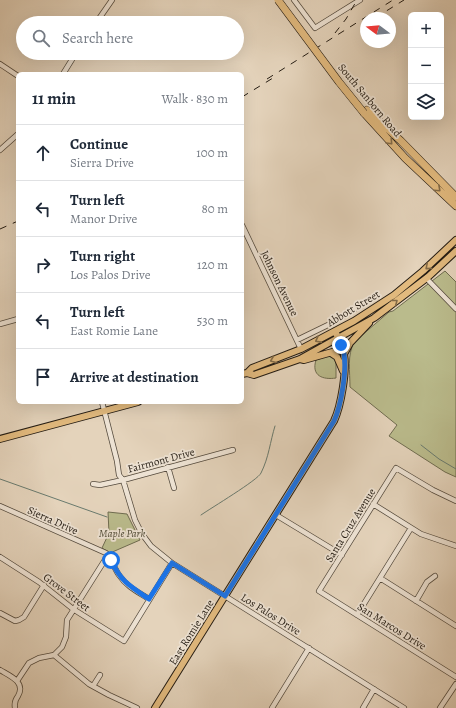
<!DOCTYPE html>
<html lang="en">
<head>
<meta charset="utf-8">
<style>
  body { margin:0; font-family:Alegreya,serif; background:#f2f2f3; color:#1f2937 }
  .controls { position:absolute; right:12px; top:12px; display:grid; overflow:hidden; border-radius:6px; box-shadow:0 4px 16px #0002 }
  .controls button { width:36px; height:36px; display:grid; place-items:center; padding:0; border:0; border-bottom:1px solid #e0e1e3; background:#fff; color:#1f2937; font:20px sans-serif }
  .compass { position:absolute; left:360px; top:12px; width:36px; height:36px; border-radius:50%; background:#fff; box-shadow:0 4px 16px #0002; rotate:286deg }
  .stop { position:absolute; width:12px; height:12px; margin:-9px; border:3px solid #1a73e8; border-radius:50%; background:#fff }
  .stop.end { background:#1a73e8; border-color:#fff; box-shadow:0 1px 4px #0008 }
  .list { margin:0; padding:0; list-style:none }
  h2 { display:flex; justify-content:space-between; align-items:center; height:52px; margin:0; padding:0 16px; font-size:17px }
  h2 small { font-size:13px; font-weight:400; color:#747a83 }
  .list li { display:grid; grid-template-columns:26px 1fr auto; gap:12px; align-items:center; box-sizing:border-box; height:56px; padding:0 16px; border-top:1px solid #e0e1e3 }
  .list b { display:block; font-size:15px; white-space:nowrap }
  .list p { margin:0; font-size:13px; white-space:nowrap; color:#747a83 }
  .list em { font-size:13px; font-style:normal; color:#747a83 }
  .icon { flex:none; width:22px; height:22px; fill:none; stroke:currentColor; stroke-width:2; stroke-linecap:round; stroke-linejoin:round }
  .map { position:relative; flex:none; width:456px; height:708px; overflow:hidden }
  .search { position:absolute; background:#fff; box-shadow:0 4px 16px #0002; left:16px; top:16px; width:228px; height:44px; display:flex; align-items:center; gap:10px; box-sizing:border-box; padding:0 14px; border-radius:22px; color:#747a83; font-size:15px }
  .panel { position:absolute; background:#fff; box-shadow:0 4px 16px #0002; left:16px; top:72px; width:228px; height:332px; border-radius:6px }
  .map>svg:first-child { display:block }
  .green { fill:#babb8c; stroke:#6f6c50 }
  .lines { fill:none; stroke-linecap:round; stroke-linejoin:round }
  .stream { stroke:#697a6e; stroke-width:1 }
  .minor-casing { stroke:#544a3d; stroke-width:6 }
  .major-casing { stroke:#241c13; stroke-width:8 }
  .highway-casing { stroke:#241c13; stroke-width:8 }
  .minor { stroke:#ede2d3; stroke-width:4.5 }
  .major { stroke:#e2ba7e; stroke-width:6 }
  .highway { stroke:#e2ba7e; stroke-width:7 }
  .rail { stroke:#241c13; stroke-width:1; stroke-dasharray:7 7; stroke-linecap:butt }
  .highway-bridge-casing { stroke:#241c13; stroke-width:8; stroke-linecap:butt }
  .highway-bridge { stroke:#e2ba7e; stroke-width:7 }
  .oneway { stroke:#836b48 }
  .route { stroke:#1a73e8; stroke-width:5 }
  .labels { text-anchor:middle; stroke-width:3.5; stroke-linejoin:round; paint-order:stroke }
  .street-label { font-size:11px; fill:#241c13; stroke:#ede2d3 }
  .park-label { font-size:11px; font-style:italic; fill:#514c37; stroke:#ede2d3 }
</style>
</head>
<body>
<div class="map">
<svg width="456" height="708" viewBox="0 0 456 708">
  <rect width="100%" height="100%" fill="#e4d3bb"/>
  <filter id="stains"><feTurbulence type="fractalNoise" baseFrequency=".005" numOctaves="4"/><feColorMatrix values="0 0 0 0 .2 0 0 0 0 .09 0 0 0 0 .02 0 0 0 .5 -.17"/></filter>
  <radialGradient id="worn" r=".72"><stop offset=".6" stop-color="#630" stop-opacity="0"/><stop offset="1" stop-color="#630" stop-opacity=".3"/></radialGradient>
  <!-- green -->
  <path class="green" d="M445,271l11,11v195l-11,-5 -56,-36 8,-11 -47,-38c0,-15 -3,-32 4,-45l35,-30 4,-1z
    M328,356l4,1 4,4v17c-13,2 -25,-2 -20,-18z
    M108,512l19,2 13,26 -30,13 -8,-5 7,-15z"/>
  <g class="lines">
    <!-- stream -->
    <path class="stream" d="M421,445l18,14 17,10
      M0,479l107,38
      M201,515c10,-7 57,-35 60,-42 8,-16 9,-31 14,-47"/>
    <defs>
      <path id="minor" d="M294,0l21,28 45,-28
        M96,23l16,-23
        M0,64l18,12
        M63,74l13,-21
        M0,150l18,-16
        M242,225l59,124
        M426,278l30,31
        M0,324l18,-5
        M297,340l33,-16 28,-17
        M102,402l15,59 2,14 4,5 12,40 7,14 9,12 21,17 232,145
        M168,467l6,21
        M93,484l7,1 23,-5 110,-30
        M456,501l-23,-11 -37,-22 -77,123 137,86
        M373,504l48,30 35,12
        M0,506l106,47c6,6 8,15 13,22 7,11 19,17 30,24
        M276,515l66,40
        M0,557l39,25 34,27 51,32 48,-78
        M380,578l76,48
        M416,601l11,-19 8,-6
        M0,613l15,8 4,-1 5,-3 20,-32
        M357,615l54,-87
        M54,655l35,29 20,11 28,13
        M0,670c10,6 26,12 18,26 -3,4 -4,7 -3,12
        M17,681l12,-18 10,-5 15,-3 8,-8 4,-10 1,-17 41,-65
        M93,686l7,-11
        M272,708l37,-60
        M363,708l11,-19
        M440,708l16,-24"/>
      <path id="major" d="M331,353l6,4 6,14
        M344,354l6,-11 19,-20
        M300,359l4,1 39,-11
        M247,373l5,-5 49,-19 53,-28 40,-26 29,-24 33,-31
        M242,374l5,-1 7,2 46,-16 74,-41 54,-41 28,-26
        M0,439l138,-37
        M155,708l179,-287c7,-15 13,-50 10,-67 -1,-8 -6,-16 -9,-23"/>
      <path id="highway" d="M367,110l34,31 55,56
        M364,113l41,45 51,48"/>
    </defs>
    <!-- minor casing -->
    <use href="#minor" class="minor-casing"/>
    <!-- major casing -->
    <use href="#major" class="major-casing"/>
    <!-- highway casing -->
    <use href="#highway" class="highway-casing"/>
    <!-- minor -->
    <use href="#minor" class="minor"/>
    <!-- major -->
    <use href="#major" class="major"/>
    <!-- highway -->
    <use href="#highway" class="highway"/>
    <!-- rail -->
    <path class="rail" d="M375,18l29,-18
      M335,33l11,-14 11,-19
      M267,79l126,-79
      M242,97l31,-19
      M0,229l18,-8"/>
    <defs>
      <path id="highway-bridge" d="M278,0l61,82 25,31"/>
    </defs>
    <!-- highway-bridge casing -->
    <use href="#highway-bridge" class="highway-bridge-casing"/>
    <!-- highway-bridge -->
    <use href="#highway-bridge" class="highway-bridge"/>
  </g>
  <!-- one-way arrows -->
  <defs><path id="oneway-chevron" d="M-2-3.5L2.5 0L-2 3.5" fill="none" stroke-width="1.6" stroke-linecap="round" stroke-linejoin="round"/></defs>
  <g class="oneway">
    <use href="#oneway-chevron" transform="translate(390 142) rotate(47)"/>
    <use href="#oneway-chevron" transform="translate(438 189) rotate(43)"/>
    <use href="#oneway-chevron" transform="translate(428 267) rotate(139)"/>
    <use href="#oneway-chevron" transform="translate(395 302) rotate(-38)"/>
    <use href="#oneway-chevron" transform="translate(318 340) rotate(152)"/>
    <use href="#oneway-chevron" transform="translate(273 360) rotate(159)"/>
  </g>
  <g class="lines">
    <!-- route -->
    <path class="route" d="M111,560c9,21 20,27 38,39l23,-36 53,33 109,-175c7,-15 13,-50 10,-67 0,-3 -2,-6 -3,-9"/>
  </g>
  <g class="labels">
    <!-- street labels -->
    <g class="street-label">
      <text transform="translate(370 100) rotate(50)" y="4">South Sanborn Road</text>
      <text transform="translate(280 283) rotate(64)" y="4">Johnson Avenue</text>
      <text transform="translate(353 308) rotate(-31)" y="4">Abbott Street</text>
      <text transform="translate(161 460) rotate(-15)" y="4">Fairmont Drive</text>
      <text transform="translate(53 520) rotate(24)" y="4">Sierra Drive</text>
      <text transform="translate(350 525) rotate(-58)" y="4">Santa Cruz Avenue</text>
      <text transform="translate(67 592) rotate(37)" y="4">Grove Street</text>
      <text transform="translate(271 614) rotate(32)" y="4">Los Palos Drive</text>
      <text transform="translate(392 626) rotate(32)" y="4">San Marcos Drive</text>
      <text transform="translate(191 632) rotate(-58)" y="4">East Romie Lane</text>
    </g>
    <!-- park labels -->
    <g class="park-label">
      <text x="122" y="537">Maple Park</text>
    </g>
  </g>
  <rect width="100%" height="100%" filter="url(#stains)"/>
  <rect width="100%" height="100%" fill="url(#worn)"/>
</svg>
<div class="controls">
<button>+</button>
<button>−</button>
<button><svg class="icon" aria-label="layers" viewBox="0 0 24 24"><path d="M12 4l9 5-9 5-9-5zM3 14l9 5 9-5"/></svg></button>
</div>
<svg class="compass" viewBox="-18 -18 36 36"><path d="M0-13l5 13h-10z" fill="#e53935"/><path d="M0 13l5-13h-10z" fill="#747a83"/></svg>
<div class="stop" style="left:111px;top:560px"></div>
<div class="stop end" style="left:341px;top:345px"></div>
<div class="search"><svg class="icon" aria-label="search" viewBox="0 0 24 24"><circle cx="10" cy="10" r="6"/><path d="M15 15l6 6"/></svg>Search here</div>
<section class="panel">
<h2>11 min<small>Walk · 830 m</small></h2>
<ul class="list">
<li><svg class="icon" aria-label="ahead" viewBox="0 0 24 24"><path d="M12 20V5M6 11l6-6 6 6"/></svg><div><b>Continue</b><p>Sierra Drive</p></div><em>100 m</em></li>
<li><svg class="icon" aria-label="left" viewBox="0 0 24 24"><path d="M17 20v-9H6M10 6l-5 5 5 5"/></svg><div><b>Turn left</b><p>Manor Drive</p></div><em>80 m</em></li>
<li><svg class="icon" aria-label="right" viewBox="0 0 24 24"><path d="M7 20v-9h11M14 6l5 5-5 5"/></svg><div><b>Turn right</b><p>Los Palos Drive</p></div><em>120 m</em></li>
<li><svg class="icon" aria-label="left" viewBox="0 0 24 24"><path d="M17 20v-9H6M10 6l-5 5 5 5"/></svg><div><b>Turn left</b><p>East Romie Lane</p></div><em>530 m</em></li>
<li><svg class="icon" aria-label="arrive" viewBox="0 0 24 24"><path d="M6 21V4h12l-3 4 3 4H6"/></svg><div><b>Arrive at destination</b></div></li>
</ul>
</section>
</div>
</body>
</html>
